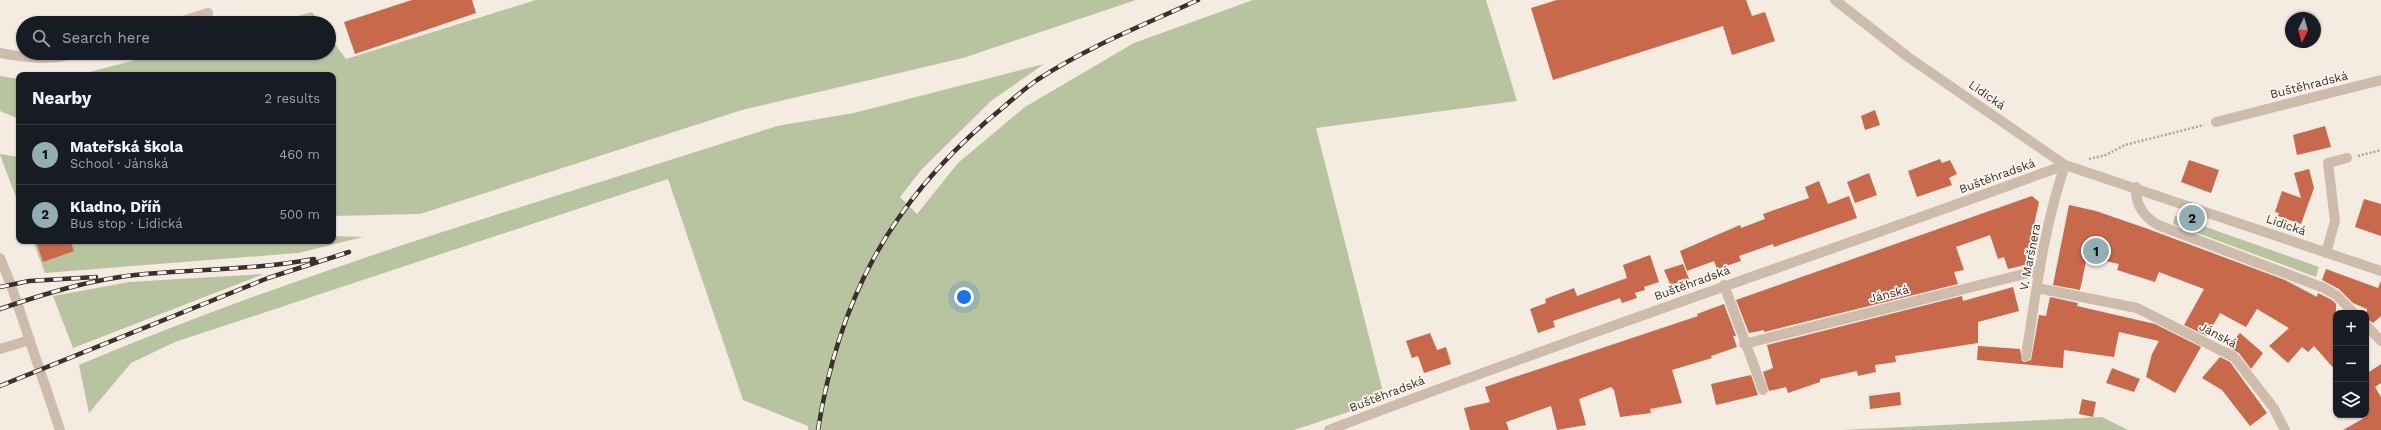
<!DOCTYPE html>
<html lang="en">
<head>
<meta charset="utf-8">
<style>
  body { margin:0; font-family:"Work Sans",sans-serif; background:#20242c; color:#f1f3f6 }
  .controls { position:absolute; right:12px; bottom:12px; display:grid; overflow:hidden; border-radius:8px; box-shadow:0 1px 3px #0004 }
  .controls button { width:36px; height:36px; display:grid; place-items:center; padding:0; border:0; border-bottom:1px solid #363941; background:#171b24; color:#f1f3f6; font:20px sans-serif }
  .compass { position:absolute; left:2285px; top:12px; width:36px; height:36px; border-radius:50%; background:#171b24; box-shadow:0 1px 3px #0004; rotate:185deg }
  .you { position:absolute; left:964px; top:297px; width:14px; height:14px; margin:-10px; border:3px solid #fff; border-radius:50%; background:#1a73e8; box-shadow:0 0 0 6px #1a73e833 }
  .badge { display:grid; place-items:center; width:26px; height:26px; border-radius:50%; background:#92aeb2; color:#111; font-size:13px; font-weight:700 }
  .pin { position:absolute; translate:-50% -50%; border:2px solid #fff; box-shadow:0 1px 4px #0006 }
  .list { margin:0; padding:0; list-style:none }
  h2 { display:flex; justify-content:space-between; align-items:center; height:52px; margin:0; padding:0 16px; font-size:17px }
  h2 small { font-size:13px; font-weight:400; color:#9ea1a6 }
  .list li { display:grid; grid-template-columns:26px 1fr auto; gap:12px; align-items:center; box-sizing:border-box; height:60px; padding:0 16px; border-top:1px solid #363941 }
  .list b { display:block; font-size:15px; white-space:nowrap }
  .list p { margin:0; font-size:13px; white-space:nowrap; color:#9ea1a6 }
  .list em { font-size:13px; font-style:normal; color:#9ea1a6 }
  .icon { flex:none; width:22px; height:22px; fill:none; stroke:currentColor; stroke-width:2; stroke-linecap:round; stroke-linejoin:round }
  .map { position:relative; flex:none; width:2381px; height:430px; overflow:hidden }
  .search { position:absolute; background:#171b24; box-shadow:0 1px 3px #0004; left:16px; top:16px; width:320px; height:44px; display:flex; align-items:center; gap:10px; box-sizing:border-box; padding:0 14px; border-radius:22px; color:#9ea1a6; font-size:15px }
  .panel { position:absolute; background:#171b24; box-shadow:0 1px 3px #0004; left:16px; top:72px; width:320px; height:172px; border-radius:8px }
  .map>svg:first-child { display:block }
  .green { fill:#b8c4a0 }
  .building { fill:#c8694b }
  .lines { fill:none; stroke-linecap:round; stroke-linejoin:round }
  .path { stroke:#b9a596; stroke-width:2.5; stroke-dasharray:2 2; stroke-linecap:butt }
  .minor { stroke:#cdbbac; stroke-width:10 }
  .rail-casing { stroke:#3b302b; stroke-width:4.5 }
  .rail { stroke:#fbf5ee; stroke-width:3; stroke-dasharray:9; stroke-linecap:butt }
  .labels { text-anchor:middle; stroke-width:3.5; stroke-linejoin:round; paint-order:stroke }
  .street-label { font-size:12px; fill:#3b302b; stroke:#fbf5ee }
</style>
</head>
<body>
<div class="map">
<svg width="2381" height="430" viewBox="0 0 2381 430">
  <rect width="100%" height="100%" fill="#f4ebe1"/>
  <!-- green -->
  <path class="green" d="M536,0h600l-173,58 -221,52 -322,104 -87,2v-141h-255l84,-22h167v-17l17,23z
    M1253,0h233l31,101 -201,27 69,272 -91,30h-486v-4l-65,-26 -75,-221 -493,163 -44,21 -42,50 -10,-48c227,-96 464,-164 698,-239l77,-13 190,-49 -53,37 -69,68 -22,28 17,17 41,-51 67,-56 109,-64z
    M312,12l8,11h-47z
    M0,76l19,3v40l-19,-8z
    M0,154l19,3v48l-19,-50z
    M2175,216l144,51 -3,10 -143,-53z
    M333,236l30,1 -65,16 -253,20 -12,-32h300z
    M264,274l-191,74 -20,-52 76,-14z
    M2102,417l26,13h-286z"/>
  <!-- building -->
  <path class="building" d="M412,0h60l4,13 -121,41 -11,-32z
    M1557,0h189l6,16 13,-4 10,29 -43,14 -9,-29 -170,54 -22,-72z
    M1875,110l5,15 -15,5 -4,-14z
    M2325,126l6,21 -34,8 -4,-20z
    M1940,159l2,4 8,-3 7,14 -8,4 3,7 -35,12 -9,-26z
    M2189,160l30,10 -8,23 -30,-11z
    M2309,169l5,19 -13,36 -23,-8 1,-3 -4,-1 7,-21 19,7 -7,-25z
    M1869,173l8,22 -22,8 -8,-21z
    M1819,181l9,23 21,-8 8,22 -83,29 -1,-3 -34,12 2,5 -24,8 -3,-8 -27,10 -7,-20 60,-26 1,3 24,-9 -2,-5 46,-16 -4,-11z
    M2032,196l7,6 -14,63 -17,4 -4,-12 -6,2 -8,-24 -34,12 8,23 -10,2 4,12 -194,48v-2l-15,3 -13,-33z
    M2364,199l17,5v32l-26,-9z
    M2069,205l27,6 52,18 137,51 32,17 1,-4 14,7 4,4v67l-22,-25 -6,6 -6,-5 -14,16 -19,-17 20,-18 -32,-19 -11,18 -26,-14 -13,23 -23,-11 20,-36 -45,-17 -4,10 -38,-12 2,-6 -32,-7 -7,33 -27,-5z
    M36,241h34l4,10 -31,11z
    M1650,255l9,27 -15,5 1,3 -10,3 2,5 -15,5 -2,-5 -67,23 2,6 -17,6 -8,-24 16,-6 -1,-4 29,-11 3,8 50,-18 -4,-13z
    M1683,264l6,15 -18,7 -7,-16z
    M2326,269l52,19 3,-7v35l-8,7 -7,-5 1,-9 -14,-6 -14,-14 -17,-9z
    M2013,287l6,24 -41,11v21l-83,13 1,6 -21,3 1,7 -18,4 -1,-5 -37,8v3l-32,11 -2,-6 -17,4 -6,-19 10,-4 -6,-23 195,-49 1,5z
    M2050,297l28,6 -1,3 78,18 46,23 -26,46 -29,-16 6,-23 7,-13 -40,-9 -5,25 -50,-7 -1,18 -86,-8 1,-14 42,3 2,12 3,1 6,-2 8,-45 7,1z
    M1724,304l12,32h-3l4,11 -26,9 1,2 -40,12 10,33 -32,6 1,4 -31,4 -6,-27 -3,-3 -32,12 7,26 -29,5 -6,-24 -45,16 3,8h-39l-6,-22 26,-6 -5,-15 213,-71 -1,-2z
    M1430,333l7,17 9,-3 5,17 -27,9 -6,-17 -6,2 -6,-17z
    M2240,333l23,20 -12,16 -12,-16 -11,-6z
    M2220,357l10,5 37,51 -17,13 -28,-36 -20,-12z
    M2381,364v19l-6,4 6,10v33h-38l23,-13v-43z
    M2112,368l28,11 -6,13 -28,-9z
    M1751,375l7,20 -42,10 -5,-21z
    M1900,392l1,13 -31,4 -1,-13z
    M2082,399l14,3 -3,15 -14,-3z"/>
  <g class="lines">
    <!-- path -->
    <path class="path" d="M2358,156l23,-6
      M2089,159l17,-4 19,-10 79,-20"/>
    <!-- minor -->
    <path class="minor" d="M1835,0l73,57 157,108 316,106
      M176,23l32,-10
      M0,53c26,5 51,8 76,0
      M2216,122l165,-42
      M2136,187c-1,18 8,30 22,38l166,63 12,7 18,18
      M2326,253l9,-32 -7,-58 19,-5
      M0,258l11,27 49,145
      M1724,285l39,105
      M2037,288l100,20 97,49 39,50 12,23
      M2366,325l15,16
      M1744,344l296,-74
      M0,349l30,-9
      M2026,356c10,-64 18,-130 39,-191
      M1329,430c243,-93 491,-175 736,-265"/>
    <defs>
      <path id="rail" d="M0,287l29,-6 67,-4
        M0,309c44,-15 89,-29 135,-34 60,-6 120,-5 179,-16
        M0,386l268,-108 81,-26
        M818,430c20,-128 71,-225 170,-310 16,-13 32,-28 49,-40 50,-33 107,-55 161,-80"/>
    </defs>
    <!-- rail casing -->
    <use href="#rail" class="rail-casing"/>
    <!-- rail -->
    <use href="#rail" class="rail"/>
  </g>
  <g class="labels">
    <!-- street labels -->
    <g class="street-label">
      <text transform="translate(2309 85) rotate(-14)" y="4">Buštěhradská</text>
      <text transform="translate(1987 95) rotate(35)" y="4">Lidická</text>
      <text transform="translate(1997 176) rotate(-20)" y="4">Buštěhradská</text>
      <text transform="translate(2286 225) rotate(19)" y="4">Lidická</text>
      <text transform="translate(2030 257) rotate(-79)" y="4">V. Maršnera</text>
      <text transform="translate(1692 283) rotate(-20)" y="4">Buštěhradská</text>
      <text transform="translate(1889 294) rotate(-14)" y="4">Jánská</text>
      <text transform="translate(2218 335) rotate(28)" y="4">Jánská</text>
      <text transform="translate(1387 394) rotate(-21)" y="4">Buštěhradská</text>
    </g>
  </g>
</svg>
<div class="controls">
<button>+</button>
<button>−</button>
<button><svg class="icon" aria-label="layers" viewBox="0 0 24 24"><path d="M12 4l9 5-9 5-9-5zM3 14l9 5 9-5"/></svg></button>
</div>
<svg class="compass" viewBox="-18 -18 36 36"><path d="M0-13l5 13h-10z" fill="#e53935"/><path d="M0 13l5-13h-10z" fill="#9ea1a6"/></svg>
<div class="you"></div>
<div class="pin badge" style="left:2096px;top:251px">1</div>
<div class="pin badge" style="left:2192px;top:218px">2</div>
<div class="search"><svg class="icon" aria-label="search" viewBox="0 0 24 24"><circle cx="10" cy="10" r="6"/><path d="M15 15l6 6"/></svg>Search here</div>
<section class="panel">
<h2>Nearby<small>2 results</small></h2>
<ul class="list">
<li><span class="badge">1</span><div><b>Mateřská škola</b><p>School · Jánská</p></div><em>460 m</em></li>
<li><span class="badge">2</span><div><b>Kladno, Dříň</b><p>Bus stop · Lidická</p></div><em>500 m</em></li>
</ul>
</section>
</div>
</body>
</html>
